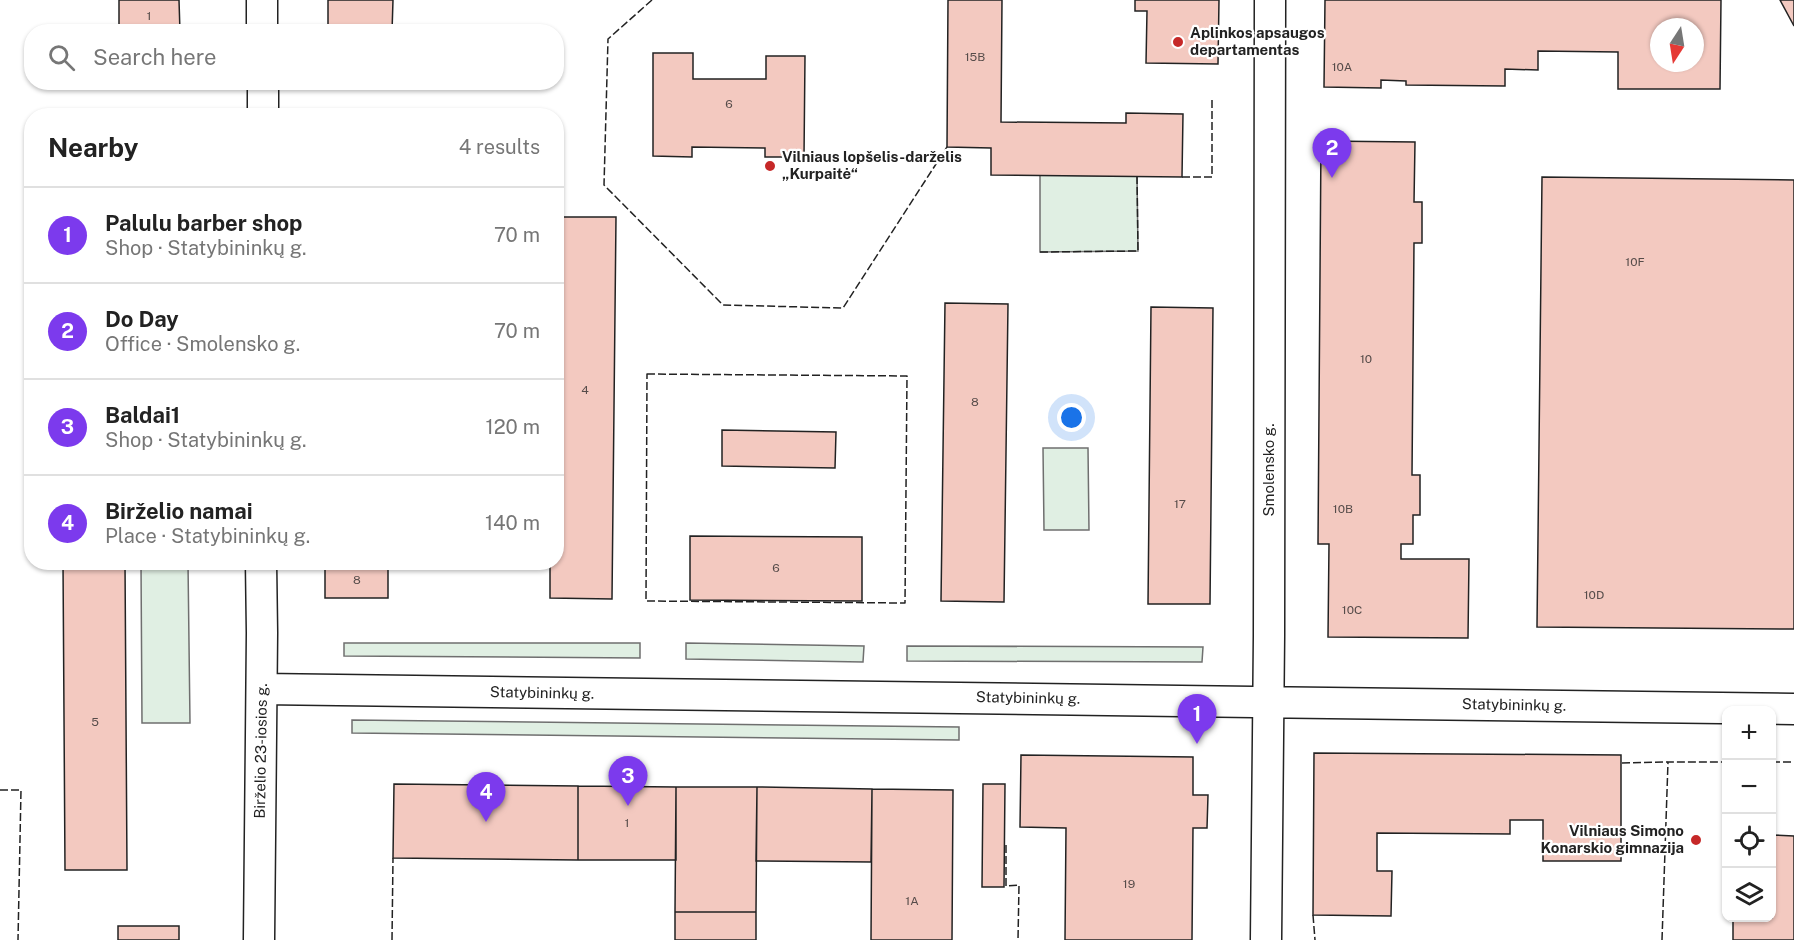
<!DOCTYPE html>
<html lang="en">
<head>
<meta charset="utf-8">
<style>
  body { margin:0; font-family:"Public Sans",sans-serif; background:#f2f2f2; color:#222 }
  .controls { position:absolute; right:18px; bottom:18px; display:grid; overflow:hidden; border-radius:12px; box-shadow:0 2px 4px #0004 }
  .controls button { width:54px; height:54px; display:grid; place-items:center; padding:0; border:0; border-bottom:2px solid #e0e0e0; background:#fff; color:#222; font:30px sans-serif }
  .compass { position:absolute; left:1650px; top:18px; width:54px; height:54px; border-radius:50%; background:#fff; box-shadow:0 2px 4px #0004; rotate:192deg }
  .you { position:absolute; left:1072px; top:418px; width:21px; height:21px; margin:-15px; border:4px solid #fff; border-radius:50%; background:#1a73e8; box-shadow:0 0 0 9px #1a73e833 }
  .badge { display:grid; place-items:center; width:39px; height:39px; border-radius:50%; background:#7c3aed; color:#fff; font-size:20px; font-weight:700 }
  .pin { position:absolute; translate:-50% -50px; filter:drop-shadow(0 2px 3px #0008) }
  .pin::after { content:''; position:absolute; top:32px; width:21px; height:18px; background:inherit; clip-path:polygon(0 0,100% 0,50% 100%) }
  .list { margin:0; padding:0; list-style:none }
  h2 { display:flex; justify-content:space-between; align-items:center; height:78px; margin:0; padding:0 24px; font-size:26px }
  h2 small { font-size:20px; font-weight:400; color:#767676 }
  .list li { display:grid; grid-template-columns:39px 1fr auto; gap:18px; align-items:center; box-sizing:border-box; height:96px; padding:0 24px; border-top:2px solid #e0e0e0 }
  .list b { display:block; font-size:22px; white-space:nowrap }
  .list p { margin:0; font-size:20px; white-space:nowrap; color:#767676 }
  .list em { font-size:20px; font-style:normal; color:#767676 }
  .icon { flex:none; width:33px; height:33px; fill:none; stroke:currentColor; stroke-width:2; stroke-linecap:round; stroke-linejoin:round }
  .map { position:relative; flex:none; width:1794px; height:940px; overflow:hidden }
  .search { position:absolute; background:#fff; box-shadow:0 2px 4px #0004; left:24px; top:24px; width:540px; height:66px; display:flex; align-items:center; gap:15px; box-sizing:border-box; padding:0 21px; border-radius:24px; color:#767676; font-size:22px }
  .panel { position:absolute; background:#fff; box-shadow:0 2px 4px #0004; left:24px; top:108px; width:540px; height:462px; border-radius:24px }
  .map>svg:first-child { display:block }
  .green { fill:#e0efe3; stroke:#6f6f6f; stroke-width:1.5 }
  .building { fill:#f3c9c0; stroke:#222; stroke-width:1.5; fill-rule:evenodd }
  .lines { fill:none; stroke-linecap:round; stroke-linejoin:round }
  .minor-casing { stroke:#222; stroke-width:33 }
  .minor { stroke:#fff; stroke-width:30 }
  .fence { stroke:#222; stroke-width:1.5; stroke-dasharray:8 3; stroke-linecap:butt }
  .poi-dot { fill:#c62828; stroke:#fff; stroke-width:2 }
  .labels { text-anchor:middle; stroke-width:4.5; stroke-linejoin:round; paint-order:stroke }
  .number-label { font-size:12px; fill:#564c4a }
  .poi-label { font-size:15px; font-weight:bold; fill:#222; stroke:#fff; text-anchor:start }
  .street-label { font-size:15px; fill:#222; stroke:#fff }
</style>
</head>
<body>
<div class="map">
<svg width="1794" height="940" viewBox="0 0 1794 940">
  <rect width="100%" height="100%" fill="#fff"/>
  <!-- green -->
  <path class="green" d="M1040,175l97,1 1,75 -98,1z
    M1043,448h45l1,82h-45z
    M141,563h47l2,160h-48z
    M344,643h296v15l-296,-2z
    M686,643l178,3 -1,16 -177,-3z
    M907,646l296,1 -1,15 -295,-1z
    M352,720l607,7v13l-607,-7z"/>
  <!-- building -->
  <path class="building" d="M119,0h60l1,32h-61z
    M328,0h65l-1,32h-64z
    M948,0h54l-1,122 125,1v-10l57,1 -1,63 -191,-2v-27l-44,-1z
    M1135,0h84l-1,64 -72,-1 1,-52h-12z
    M1325,0h396l-1,89h-102v-37l-80,-1v19l-33,-1v17l-99,-1v-4l-25,-1v8l-57,-1zM1659,27h36v36h-36z
    M1780,0h14v26z
    M653,53h40v26h73v-23h39l-1,101h-39v-9l-73,-1v10l-39,-1z
    M327,82h65v4l-65,-1z
    M1321,141l94,1 -1,60h8v41h-8l-2,232h8v40h-7v29h-12v15h68l-1,79 -140,-1 1,-93h-11z
    M1542,177l252,3v449l-257,-2z
    M556,217h60l-4,382 -62,-1v-36h6z
    M945,303l63,1 -4,298 -63,-1z
    M1151,307l62,1 -3,296h-62z
    M722,430l114,2 -1,36 -113,-2z
    M690,536l172,1v64l-172,-1z
    M63,562h62l2,308h-62z
    M325,562h63v36h-63z
    M1314,753l307,2v106h-78v-41h-33v14l-133,-1v38h15l-1,45 -78,-1z
    M1021,755l172,2v38h15l-1,33h-14l-1,112h-127l1,-112 -46,-1z
    M394,784l184,2v74l-185,-2z
    M983,784h22l-1,103h-22z
    M578,786l98,1v73h-98z
    M676,787h81l-1,125h-81z
    M757,787l115,2 -1,73 -115,-1z
    M872,789l81,1 -1,150h-81z
    M1772,835l22,1v104h-61v-22h39z
    M675,912h81v28h-81z
    M118,926h61v14h-61z"/>
  <g class="lines">
    <defs>
      <path id="minor" d="M262,0v32
        M263,82v34
        M262,689l1532,20
        M259,940l3,-307 -1,-71
        M1266,940l3,-304 1,-636"/>
    </defs>
    <!-- minor casing -->
    <use href="#minor" class="minor-casing"/>
    <!-- minor -->
    <use href="#minor" class="minor"/>
    <!-- fence -->
    <path class="fence" d="M652,0l-44,39 -4,146 119,120 120,3 104,-161
      M1182,177h30v-78
      M1040,252l98,-1 -1,-75
      M647,374l260,2 -2,227 -259,-2z
      M1772,762h22
      M1622,763l46,-1
      M0,790h21l-3,150
      M1006,845v41l13,-1 -1,55
      M1313,915l2,25
      M392,940l1,-82
      M1662,940l6,-178h58"/>
  </g>
  <!-- markers -->
  <g class="poi-dot">
    <circle cx="1178" cy="42" r="6"/>
    <circle cx="770" cy="166" r="6"/>
    <circle cx="1696" cy="840" r="6"/>
  </g>
  <g class="labels">
    <!-- number labels -->
    <g class="number-label">
      <text x="149" y="20">1</text>
      <text x="975" y="61">15B</text>
      <text x="1342" y="71">10A</text>
      <text x="729" y="108">6</text>
      <text x="1635" y="266">10F</text>
      <text x="1366" y="363">10</text>
      <text x="585" y="394">4</text>
      <text x="975" y="406">8</text>
      <text x="1180" y="508">17</text>
      <text x="1343" y="513">10B</text>
      <text x="776" y="572">6</text>
      <text x="357" y="584">8</text>
      <text x="1594" y="599">10D</text>
      <text x="1352" y="614">10C</text>
      <text x="95" y="726">5</text>
      <text x="627" y="827">1</text>
      <text x="1129" y="888">19</text>
      <text x="912" y="905">1A</text>
    </g>
    <!-- poi labels -->
    <g class="poi-label">
      <text x="1190" y="38">Aplinkos apsaugos<tspan x="1190" dy="17">departamentas</tspan></text>
      <text x="782" y="162">Vilniaus lopšelis-darželis<tspan x="782" dy="17">„Kurpaitė“</tspan></text>
      <text x="1684" y="836" text-anchor="end">Vilniaus Simono<tspan x="1684" dy="17">Konarskio gimnazija</tspan></text>
    </g>
    <!-- street labels -->
    <g class="street-label">
      <text transform="translate(1269 470) rotate(-90)" y="5">Smolensko g.</text>
      <text transform="translate(542 693) rotate(1)" y="5">Statybininkų g.</text>
      <text transform="translate(1028 698) rotate(1)" y="5">Statybininkų g.</text>
      <text transform="translate(1514 705) rotate(1)" y="5">Statybininkų g.</text>
      <text transform="translate(261 751) rotate(-89)" y="5">Birželio 23-iosios g.</text>
    </g>
  </g>
</svg>
<div class="controls">
<button>+</button>
<button>−</button>
<button><svg class="icon" aria-label="locate" viewBox="0 0 24 24"><circle cx="12" cy="12" r="6"/><path d="M12 2v4M12 18v4M2 12h4M18 12h4"/></svg></button>
<button><svg class="icon" aria-label="layers" viewBox="0 0 24 24"><path d="M12 4l9 5-9 5-9-5zM3 14l9 5 9-5"/></svg></button>
</div>
<svg class="compass" viewBox="-18 -18 36 36"><path d="M0-13l5 13h-10z" fill="#e53935"/><path d="M0 13l5-13h-10z" fill="#767676"/></svg>
<div class="you"></div>
<div class="pin badge" style="left:1197px;top:744px">1</div>
<div class="pin badge" style="left:1332px;top:178px">2</div>
<div class="pin badge" style="left:628px;top:806px">3</div>
<div class="pin badge" style="left:486px;top:822px">4</div>
<div class="search"><svg class="icon" aria-label="search" viewBox="0 0 24 24"><circle cx="10" cy="10" r="6"/><path d="M15 15l6 6"/></svg>Search here</div>
<section class="panel">
<h2>Nearby<small>4 results</small></h2>
<ul class="list">
<li><span class="badge">1</span><div><b>Palulu barber shop</b><p>Shop · Statybininkų g.</p></div><em>70 m</em></li>
<li><span class="badge">2</span><div><b>Do Day</b><p>Office · Smolensko g.</p></div><em>70 m</em></li>
<li><span class="badge">3</span><div><b>Baldai1</b><p>Shop · Statybininkų g.</p></div><em>120 m</em></li>
<li><span class="badge">4</span><div><b>Birželio namai</b><p>Place · Statybininkų g.</p></div><em>140 m</em></li>
</ul>
</section>
</div>
</body>
</html>
